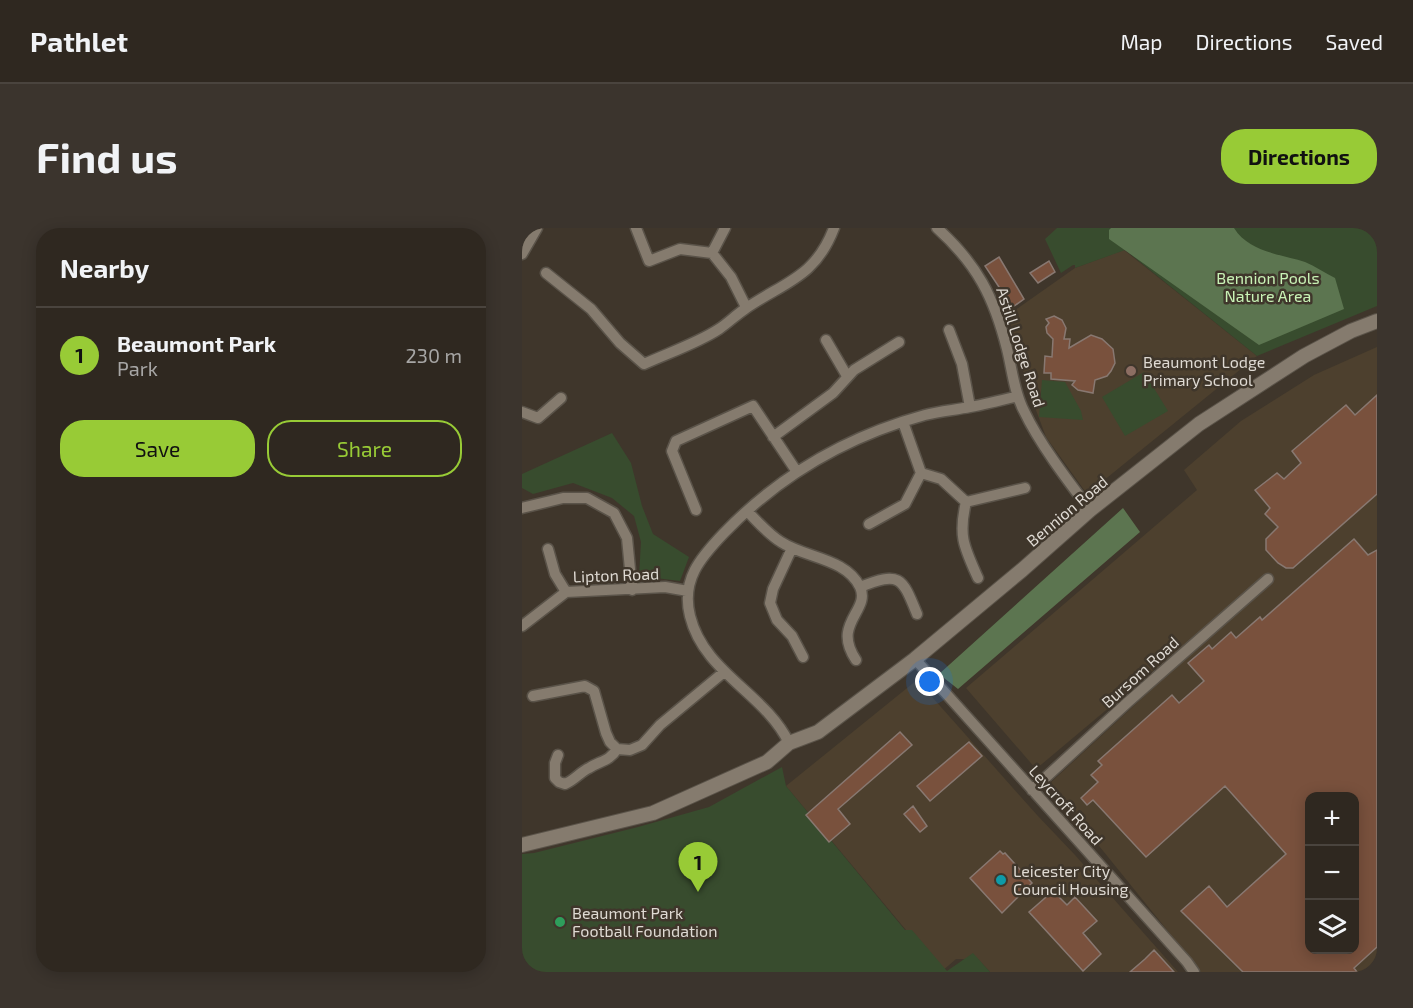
<!DOCTYPE html>
<html lang="en">
<head>
<meta charset="utf-8">
<style>
  body { margin:0; font-family:"Exo 2",sans-serif; background:#3b342d; color:#f1f3f6 }
  .controls { position:absolute; right:18px; bottom:18px; display:grid; overflow:hidden; border-radius:12px; box-shadow:0 3px 15px #0003 }
  .controls button { width:54px; height:54px; display:grid; place-items:center; padding:0; border:0; border-bottom:2px solid #4a443e; background:#2f2820; color:#f1f3f6; font:30px sans-serif }
  .you { position:absolute; left:408px; top:454px; width:21px; height:21px; margin:-15px; border:4px solid #fff; border-radius:50%; background:#1a73e8; box-shadow:0 0 0 9px #1a73e833 }
  .badge { display:grid; place-items:center; width:39px; height:39px; border-radius:50%; background:#98cb36; color:#111; font-size:20px; font-weight:700 }
  .pin { position:absolute; translate:-50% -50px; filter:drop-shadow(0 2px 3px #0008) }
  .pin::after { content:''; position:absolute; top:32px; width:21px; height:18px; background:inherit; clip-path:polygon(0 0,100% 0,50% 100%) }
  .list { margin:0; padding:0; list-style:none }
  h2 { display:flex; justify-content:space-between; align-items:center; height:78px; margin:0; padding:0 24px; font-size:26px }
  h2 small { font-size:20px; font-weight:400; color:#a7a6a5 }
  .list li { display:grid; grid-template-columns:39px 1fr auto; gap:18px; align-items:center; box-sizing:border-box; height:96px; padding:0 24px; border-top:2px solid #4a443e }
  .list b { display:block; font-size:22px; white-space:nowrap }
  .list p { margin:0; font-size:20px; white-space:nowrap; color:#a7a6a5 }
  .list em { font-size:20px; font-style:normal; color:#a7a6a5 }
  .actions { display:flex; gap:12px; padding:18px 24px }
  .actions a { flex:1; padding:14px 0; border:2px solid #98cb36; border-radius:24px; text-align:center; font-size:21px; color:#98cb36 }
  .actions .main { background:#98cb36; color:#111 }
  .icon { flex:none; width:33px; height:33px; fill:none; stroke:currentColor; stroke-width:2; stroke-linecap:round; stroke-linejoin:round }
  .map { position:relative; flex:none; width:855px; height:744px; overflow:hidden; border-radius:24px }
  header { display:flex; align-items:center; gap:36px; box-sizing:border-box; height:84px; padding:0 30px; background:#2f2820; border-bottom:2px solid #4a443e }
  header strong { font-size:28px }
  nav { display:flex; gap:33px; margin-inline-start:auto; font-size:21px }
  .intro { display:flex; align-items:center; justify-content:space-between; box-sizing:border-box; height:144px; padding:0 36px }
  h1 { margin:0; font-size:42px }
  .button { padding:15px 27px; border-radius:24px; background:#98cb36; color:#111; font-size:21px; font-weight:700 }
  main { display:flex; gap:36px; padding:0 36px }
  aside { flex:1; background:#2f2820; border-radius:24px; box-shadow:0 3px 15px #0003 }
  .map>svg:first-child { display:block }
  .built { fill:#4d402e; fill-rule:evenodd }
  .green { fill:#384c2e }
  .forest { fill:#5c7550 }
  .building { fill:#79513d; stroke:#887871; stroke-width:1.5; fill-rule:evenodd }
  .lines { fill:none; stroke-linecap:round; stroke-linejoin:round }
  .minor-casing { stroke:#5a5349; stroke-width:13 }
  .tertiary-casing { stroke:#5a5349; stroke-width:16 }
  .minor { stroke:#857b6e; stroke-width:10 }
  .tertiary { stroke:#857b6e; stroke-width:14 }
  .education-dot { fill:#8d6e63; stroke:#3f362b; stroke-width:2 }
  .culture-dot { fill:#0f9aa8; stroke:#3f362b; stroke-width:2 }
  .leisure-dot { fill:#2e9e5b; stroke:#3f362b; stroke-width:2 }
  .labels { text-anchor:middle; stroke-width:5; stroke-linejoin:round; paint-order:stroke }
  .park-label { font-size:16px; fill:#c9f3b6; stroke:#3f362b }
  .street-label { font-size:16px; fill:#dfdad3; stroke:#3f362b }
  .poi-label { font-size:16px; fill:#dfdad3; stroke:#3f362b; text-anchor:start }
</style>
</head>
<body>
<header>
<strong>Pathlet</strong>
<nav><a>Map</a><a>Directions</a><a>Saved</a></nav>
</header>
<div class="intro"><h1>Find us</h1><a class="button">Directions</a></div>
<main>
<aside>
<h2>Nearby<small></small></h2>
<ul class="list">
<li><span class="badge">1</span><div><b>Beaumont Park</b><p>Park</p></div><em>230 m</em></li>
</ul>
<div class="actions"><a class="main">Save</a><a>Share</a></div>
</aside>
<div class="map">
<svg width="855" height="744" viewBox="0 0 855 744">
  <rect width="100%" height="100%" fill="#3f362b"/>
  <!-- built -->
  <path class="built" d="M602,22l133,106 -170,138 -41,-57 -19,-51 -19,-71 67,-47z
    M855,119v625h-176l-152,-188 115,-106 -9,-9 -119,100 -70,-81 231,-198 -13,-20 57,-49 73,-46zM788,568h44v154h-44z
    M395,452l120,135 38,40 103,117h-188l-12,-13h-22l-15,13 -155,-186z"/>
  <!-- green -->
  <path class="green" d="M535,0h320v78l-120,50 -132,-106 -50,18v-3h-2l-12,8 -16,-34z
    M622,144l24,39 -43,25 -23,-39z
    M520,152l23,2 16,29 2,9 -44,-3z
    M90,205l19,30 11,43 11,28 36,23 -9,24 -41,-5 2,-34 -7,-26 -22,-18 -39,-15 -40,11 -11,-6v-14z
    M260,539l4,19 119,144h7l35,41 26,-18 17,19h-468v-118l12,-1 104,-26 71,-20z"/>
  <!-- forest -->
  <path class="forest" d="M589,0h123c15,24 46,26 71,34 10,4 20,11 30,16l9,31 -85,36 -150,-106v-9z
    M601,280l17,24 -182,157 -19,-15z"/>
  <!-- building -->
  <path class="building" d="M477,29l25,42 -14,10 -12,-21 1,-1 -14,-21z
    M527,33l6,11 -17,11 -8,-10z
    M532,88l8,4 4,8 -2,11h6l-1,9 22,-13 11,4 11,10 2,14 -4,8 -4,5 -12,4 -2,13 -15,-3 -6,-5 3,-4 -24,-2v-6h-7l1,-17 7,1 1,-18 -6,-6 -1,-6 3,-4 -3,-4z
    M855,167v99l-84,74h-7l-8,-5 -12,-13v-11l12,-12 -13,-13 5,-6 -15,-18 22,-17 7,6 17,-16 -9,-12 54,-46 9,10z
    M832,311l14,16 9,-5v397l-23,21 3,4h-114l-62,-61 28,-25 18,21 59,-53 -61,-68 -79,71 -53,-57 -6,5 -6,-7 17,-16 -7,-7 11,-10 -4,-4 74,-66 7,8 25,-22 -16,-18 21,-18 3,4 19,-17 5,6 24,-21 2,3zM788,568h44v154h-44z
    M378,504l12,13 -74,64 12,15 -21,18 -23,-27z
    M447,514l13,14 -52,45 -13,-15z
    M391,578l14,20 -7,6 -16,-18z
    M478,623l3,3 2,-1 27,30 -30,30 -32,-35z
    M531,663l14,14 8,-8 22,24 -14,12 18,21 -18,17 -54,-59z
    M632,722l20,22h-44l15,-13z"/>
  <g class="lines">
    <defs>
      <path id="minor" d="M114,0l13,33 31,-12 32,4 19,24 15,30
        M415,0c40,36 57,69 70,121 5,20 7,43 17,62 15,32 44,70 66,99
        M190,25l13,-25
        M0,26l15,-26
        M24,45l45,36 29,34 24,21c24,-11 54,-21 75,-35 9,-6 17,-14 26,-20 39,-27 70,-31 89,-81
        M427,102l13,34 8,43
        M304,112l21,36
        M0,184l16,6 23,-20
        M381,194l18,51 20,6 25,23c-8,34 -2,45 12,76
        M251,209l60,-44 21,-23 45,-28
        M444,274l59,-14
        M0,280l41,-10h24l27,15 13,25 5,52
        M174,282l-24,-59 4,-10 77,-35 44,66
        M225,283c11,11 21,23 34,31 24,16 65,16 79,45 11,24 -29,36 -4,73
        M347,296l36,-20 16,-31
        M270,320l-19,41 -3,14 7,17 15,16 11,21
        M26,321l7,25 11,18
        M338,359c40,-16 42,-10 57,27
        M0,398l44,-34 99,-5 23,4
        M393,431l272,303 7,10
        M11,468l52,-10 9,5 12,42 4,9 7,7 13,1 12,-5 18,-20 64,-53
        M267,515c-24,-50 -85,-70 -99,-127 -9,-36 10,-58 34,-83 55,-57 124,-97 201,-118 15,-4 30,-5 45,-8 16,-3 32,-7 48,-11
        M36,527l-3,8v15l4,4 6,2c10,-4 15,-12 24,-16 11,-7 21,-7 28,-19
        M510,562l96,-88 140,-123"/>
      <path id="tertiary" d="M0,617l131,-32 114,-51 22,-19 29,-11 97,-73 107,-89 68,-60 109,-86 105,-68 47,-25 26,-10"/>
    </defs>
    <!-- minor casing -->
    <use href="#minor" class="minor-casing"/>
    <!-- tertiary casing -->
    <use href="#tertiary" class="tertiary-casing"/>
    <!-- minor -->
    <use href="#minor" class="minor"/>
    <!-- tertiary -->
    <use href="#tertiary" class="tertiary"/>
  </g>
  <!-- markers -->
  <circle class="education-dot" cx="609" cy="143" r="6"/>
  <circle class="culture-dot" cx="479" cy="652" r="6"/>
  <circle class="leisure-dot" cx="38" cy="694" r="6"/>
  <g class="labels">
    <!-- park labels -->
    <g class="park-label">
      <text x="746" y="56">Bennion Pools<tspan x="746" dy="18">Nature Area</tspan></text>
    </g>
    <!-- street labels -->
    <g class="street-label">
      <text transform="translate(499 119) rotate(72)" y="6">Astill Lodge Road</text>
      <text transform="translate(545 283) rotate(-40)" y="6">Bennion Road</text>
      <text transform="translate(94 347) rotate(-2)" y="6">Lipton Road</text>
      <text transform="translate(618 444) rotate(-42)" y="6">Bursom Road</text>
      <text transform="translate(544 577) rotate(48)" y="6">Leycroft Road</text>
    </g>
    <!-- poi labels -->
    <g class="poi-label">
      <text x="621" y="140">Beaumont Lodge<tspan x="621" dy="18">Primary School</tspan></text>
      <text x="491" y="649">Leicester City<tspan x="491" dy="18">Council Housing</tspan></text>
      <text x="50" y="691">Beaumont Park<tspan x="50" dy="18">Football Foundation</tspan></text>
    </g>
  </g>
</svg>
<div class="controls">
<button>+</button>
<button>−</button>
<button><svg class="icon" aria-label="layers" viewBox="0 0 24 24"><path d="M12 4l9 5-9 5-9-5zM3 14l9 5 9-5"/></svg></button>
</div>
<div class="you"></div>
<div class="pin badge" style="left:176px;top:664px">1</div>
</div>
</main>
</body>
</html>
